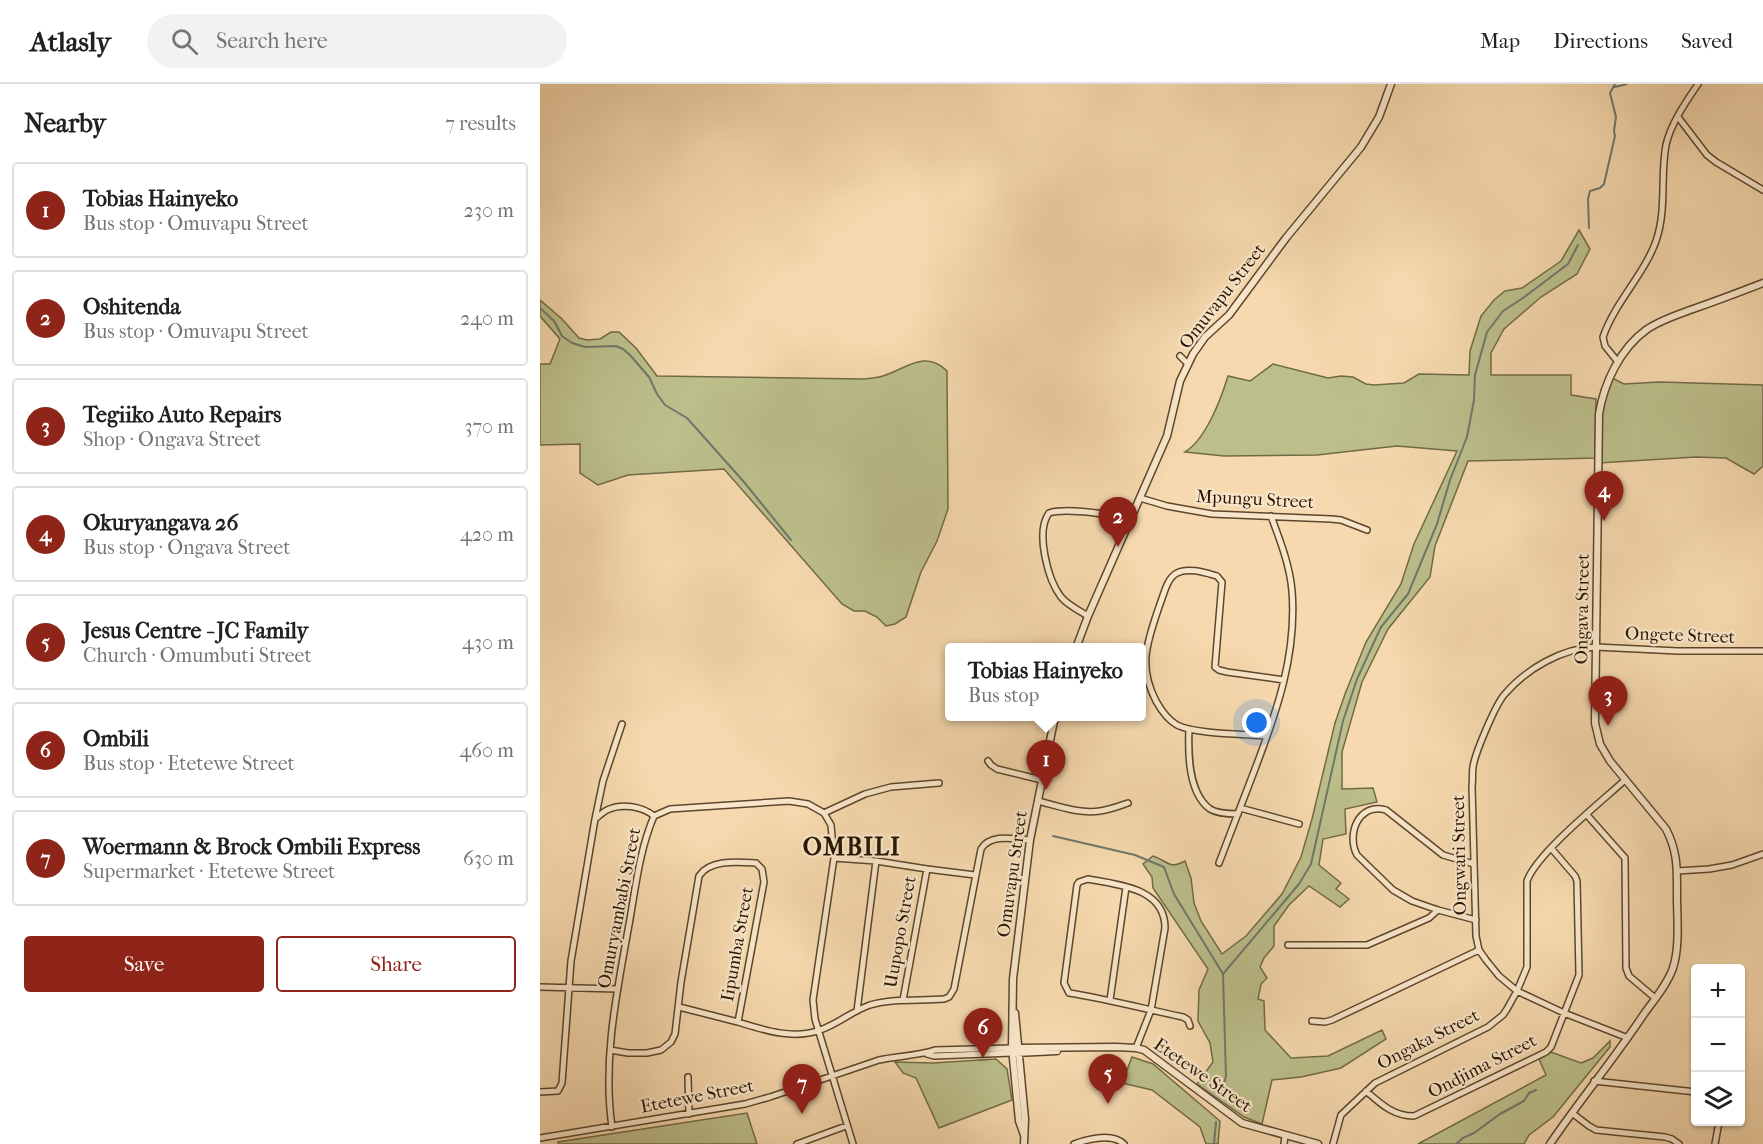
<!DOCTYPE html>
<html lang="en">
<head>
<meta charset="utf-8">
<style>
  body { margin:0; font-family:"IM FELL French Canon",serif; background:#f2f2f2; color:#202124 }
  .controls { position:absolute; right:18px; bottom:18px; display:grid; overflow:hidden; border-radius:6px; box-shadow:0 2px 4px #0004 }
  .controls button { width:54px; height:54px; display:grid; place-items:center; padding:0; border:0; border-bottom:2px solid #e0e0e0; background:#fff; color:#202124; font:30px sans-serif }
  .you { position:absolute; left:717px; top:639px; width:21px; height:21px; margin:-15px; border:4px solid #fff; border-radius:50%; background:#1a73e8; box-shadow:0 0 0 9px #1a73e833 }
  .badge { display:grid; place-items:center; width:39px; height:39px; border-radius:50%; background:#8f2418; color:#fff; font-size:20px; font-weight:700 }
  .pin { position:absolute; translate:-50% -50px; filter:drop-shadow(0 2px 3px #0008) }
  .pin::after { content:''; position:absolute; top:32px; width:21px; height:18px; background:inherit; clip-path:polygon(0 0,100% 0,50% 100%) }
  .popup { position:absolute; left:405px; top:559px; width:201px; height:78px; box-sizing:border-box; display:grid; place-content:center; border-radius:6px; background:#fff; filter:drop-shadow(0 2px 4px #0005); font-size:20px; white-space:nowrap; color:#757577 }
  .popup b { font-size:22px; color:#202124 }
  .popup::after { content:''; position:absolute; left:50%; top:100%; margin-left:-12px; border:12px solid transparent; border-top-color:#fff }
  .list { margin:0; padding:0; list-style:none }
  h2 { display:flex; justify-content:space-between; align-items:center; height:78px; margin:0; padding:0 24px; font-size:26px }
  h2 small { font-size:20px; font-weight:400; color:#757577 }
  .list li { display:grid; grid-template-columns:39px 1fr auto; gap:18px; align-items:center; box-sizing:border-box; height:96px; margin:0 12px 12px; padding:0 12px; border:2px solid #e0e0e0; border-radius:6px }
  .list b { display:block; font-size:22px; white-space:nowrap }
  .list p { margin:0; font-size:20px; white-space:nowrap; color:#757577 }
  .list em { font-size:20px; font-style:normal; color:#757577 }
  .actions { display:flex; gap:12px; padding:18px 24px }
  .actions a { flex:1; padding:14px 0; border:2px solid #8f2418; border-radius:6px; text-align:center; font-size:21px; color:#8f2418 }
  .actions .main { background:#8f2418; color:#fff }
  .icon { flex:none; width:33px; height:33px; fill:none; stroke:currentColor; stroke-width:2; stroke-linecap:round; stroke-linejoin:round }
  .map { position:relative; flex:none; width:1223px; height:1060px; overflow:hidden }
  header { display:flex; align-items:center; gap:36px; box-sizing:border-box; height:84px; padding:0 30px; background:#fff; border-bottom:2px solid #e0e0e0 }
  header strong { font-size:28px }
  nav { display:flex; gap:33px; margin-inline-start:auto; font-size:21px }
  .search { width:420px; height:54px; background:#f2f2f2; display:flex; align-items:center; gap:15px; box-sizing:border-box; padding:0 21px; border-radius:33px; color:#757577; font-size:22px }
  main { display:flex }
  aside { flex:1; background:#fff }
  .map>svg:first-child { display:block }
  .green { fill:#bcbf8b; stroke:#726a46; stroke-width:1.5 }
  .lines { fill:none; stroke-linecap:round; stroke-linejoin:round }
  .stream { stroke:#6f776b; stroke-width:2 }
  .minor-casing { stroke:#5c462c; stroke-width:8 }
  .tertiary-casing { stroke:#5c462c; stroke-width:9 }
  .minor { stroke:#f9e6ca; stroke-width:5 }
  .tertiary { stroke:#f9e6ca; stroke-width:6 }
  .labels { text-anchor:middle; stroke-width:4.5; stroke-linejoin:round; paint-order:stroke }
  .street-label { font-size:18px; fill:#281500; stroke:#f9e6ca }
  .district-label { font-size:24px; font-weight:bold; letter-spacing:1.5px; fill:#281500; stroke:#f9e6ca }
</style>
</head>
<body>
<header>
<strong>Atlasly</strong>
<div class="search"><svg class="icon" aria-label="search" viewBox="0 0 24 24"><circle cx="10" cy="10" r="6"/><path d="M15 15l6 6"/></svg>Search here</div>
<nav><a>Map</a><a>Directions</a><a>Saved</a></nav>
</header>
<main>
<aside>
<h2>Nearby<small>7 results</small></h2>
<ul class="list">
<li><span class="badge">1</span><div><b>Tobias Hainyeko</b><p>Bus stop · Omuvapu Street</p></div><em>230 m</em></li>
<li><span class="badge">2</span><div><b>Oshitenda</b><p>Bus stop · Omuvapu Street</p></div><em>240 m</em></li>
<li><span class="badge">3</span><div><b>Tegiiko Auto Repairs</b><p>Shop · Ongava Street</p></div><em>370 m</em></li>
<li><span class="badge">4</span><div><b>Okuryangava 26</b><p>Bus stop · Ongava Street</p></div><em>420 m</em></li>
<li><span class="badge">5</span><div><b>Jesus Centre - JC Family</b><p>Church · Omumbuti Street</p></div><em>430 m</em></li>
<li><span class="badge">6</span><div><b>Ombili</b><p>Bus stop · Etetewe Street</p></div><em>460 m</em></li>
<li><span class="badge">7</span><div><b>Woermann &amp; Brock Ombili Express</b><p>Supermarket · Etetewe Street</p></div><em>630 m</em></li>
</ul>
<div class="actions"><a class="main">Save</a><a>Share</a></div>
</aside>
<div class="map">
<svg width="1223" height="1060" viewBox="0 0 1223 1060">
  <rect width="100%" height="100%" fill="#f6d9ae"/>
  <filter id="stains"><feTurbulence type="fractalNoise" baseFrequency=".00333" numOctaves="4"/><feColorMatrix values="0 0 0 0 .2 0 0 0 0 .09 0 0 0 0 .02 0 0 0 .5 -.17"/></filter>
  <radialGradient id="worn" r=".72"><stop offset=".6" stop-color="#630" stop-opacity="0"/><stop offset="1" stop-color="#630" stop-opacity=".3"/></radialGradient>
  <!-- green -->
  <path class="green" d="M1039,146l11,19 -13,25 -36,23 -37,32 -13,24v22h80v20l25,4 -1,59 -127,3 -33,85 -5,31 -42,52 -26,53 -20,70v37l31,-1 4,14 -32,7 1,25 -23,5 -4,26 22,18 -5,6 13,10 -9,8 -31,-21 -20,19 -15,21v20l-10,12 -4,9 7,11 -6,6 -3,15 6,2 1,29 26,28 37,-2 54,-26 4,9 -45,29 -40,9 -29,3 -10,44 -18,-7 -47,-33 16,-22 -3,-19 -12,-22 1,-31 9,-21 -55,-81 -1,-11 -9,-13 10,-8c16,5 15,14 32,5l6,17 3,25 7,18 21,33 24,-18 36,-42 19,-37 11,-38 23,-96 10,-29 21,-52 35,-58 13,-40 43,-93 -60,-5 -80,9 -93,1 -39,-4c21,-13 36,-53 43,-76l22,5 23,-17 55,14 13,-2 12,1 13,7 8,1 30,-2 15,-9 50,1 1,-24 11,-35 13,-16 11,-9 17,-3 39,-27z
    M0,216l22,19 17,19 8,2 13,-1 11,-7h8l17,16 21,28 207,3c6,-1 13,-1 19,-3 23,-7 42,-27 64,-5v5l1,133 -11,32 -16,31 -15,45 -11,7 -9,2 -9,-9 -12,-6h-11l-12,-7 -118,-135 -96,6 -30,10 -18,-12v-29l-40,1v-81h10l10,-25 -20,-23z
    M1070,293l14,7 35,-2 104,3v81l-9,8 -28,-16 -30,-1 -97,6 1,-49z
    M1070,957v6l-57,70 -24,18 -5,9h-106l128,-69 -7,-16 12,-7 30,11 12,-5z
    M592,973l21,7 67,57 -2,23h-12l-6,-17 -48,-37 -30,-7z
    M456,975l11,10 5,31 -73,28 -23,-50 -13,-5 -8,-11 38,1z
    M207,1029l10,31h-199v-2z"/>
  <g class="lines">
    <!-- stream -->
    <path class="stream" d="M1075,3l12,-3
      M1049,144l-1,-29 2,-8 10,-3 4,-4 11,-48 -1,-5 2,-14 -6,-24 5,-9
      M0,224l14,13 8,15 10,7 13,4 31,-1 7,3 7,6 19,22 8,17 8,11 22,13 57,64 47,58
      M513,752l82,19 29,12 10,27 49,80 3,102 -5,20
      M683,890l76,-90 12,-20 32,-143 14,-42 24,-52 27,-33 29,-70 13,-44 17,-43 7,-37 1,-25 12,-43 16,-21 20,-13 45,-34 10,-19
      M674,1060l2,-22
      M916,1060l7,-6 11,-5 26,-19 24,-13 5,-8 7,-3"/>
    <defs>
      <path id="minor" d="M1138,33l29,38 9,7 47,28
        M640,272l8,8
        M1078,278l-13,-16 -2,-9c12,-35 41,-62 53,-96 11,-32 4,-64 10,-96 5,-22 20,-43 32,-61
        M600,414l27,8 45,8 119,5 10,1 26,10
        M548,532c-10,-6 -19,-10 -27,-19 -13,-17 -26,-65 -12,-84 18,-6 62,2 81,5
        M649,645c-1,24 -1,64 21,80 8,5 20,5 28,5
        M727,652c-21,-2 -73,-2 -90,-11 -9,-5 -16,-15 -21,-24 -19,-36 -8,-61 4,-97 4,-10 7,-26 17,-31 11,-6 29,0 40,3l5,6 -7,85 4,3 8,2 57,8
        M448,677l3,4 6,4 45,11
        M498,717c20,5 41,13 62,10 9,-1 19,-5 28,-8
        M700,724l59,16
        M284,729l41,-19 26,-7 48,-4
        M1047,731l38,43 1,110 3,8 26,22
        M55,735l8,-38 19,-57
        M294,774l42,3 51,8 48,6
        M679,779c12,-31 24,-63 36,-94 22,-58 42,-115 37,-178 -2,-25 -12,-51 -21,-75
        M934,780l-31,-9 -57,-45c-27,-8 -40,24 -29,45l36,35 19,11 26,9 38,10
        M1137,787l32,-2 23,-4 31,-11
        M748,861h79l62,-27 9,-8
        M0,903l78,2
        M363,916l24,-131
        M570,916l16,-113
        M317,927l19,-150
        M772,937l13,1 7,-2 147,-70
        M198,938c26,8 55,18 82,8 18,-6 32,-19 50,-25 24,-7 50,-4 74,-6l5,-2 5,-8 27,-140c10,-16 33,-10 49,-9
        M1088,954l-64,-25 -47,-22 -18,-15 -13,-16 -7,-10 -3,-14 -4,-150c1,-6 0,-13 1,-19 2,-14 22,-61 31,-72 22,-26 58,-47 92,-48l82,4h85
        M596,964l15,-38 14,-82c0,-41 -48,-43 -77,-49l-9,3 -2,3 -13,98 5,10c38,6 76,16 114,24l5,3 2,6
        M70,966l18,3h19l14,-3 10,-8 4,-8 6,-52 18,-106c11,-17 39,-14 57,-13l6,6 2,13 -26,140 -59,-15
        M387,970l7,2 78,-3
        M148,993l1,37
        M1054,997l102,11
        M826,1007c15,13 27,25 48,25l132,-64 5,-5 28,-72 -2,-94 -2,-5 -24,-28
        M0,1008l18,-1 4,-8 9,-122 24,-142c4,-3 8,-7 12,-9 14,-7 35,-4 47,6
        M1032,1029l17,13 7,4 69,7 7,2 7,5
        M72,1043c-10,-69 6,-140 18,-208 6,-35 10,-70 24,-103l16,-7 119,-8 19,3 16,9 7,12 3,33 -21,142 2,19 38,125
        M0,1054l205,-34 25,-7 109,-37c18,-4 38,-4 56,-10l77,-2
        M257,1060l49,-18
        M534,1060c14,-5 38,-11 50,0
        M744,1060l1,-8
        M793,1060l8,-29 34,-32 113,-56 15,-12 4,-6 10,-18 10,-24v-86c10,-28 74,-79 98,-101
        M1175,1060l4,-22"/>
      <path id="tertiary" d="M536,564l12,-32 79,-180 13,-55 13,-27 12,-17 24,-22 57,-77 75,-91 18,-30 12,-33
        M475,929l10,106 -1,25
        M472,964l104,-1 20,1 8,2 98,73 76,21
        M476,969l41,-2
        M484,1051l-5,-14 -7,-73 1,-69 17,-139 25,-124
        M1010,1060c30,-44 64,-85 94,-130 10,-14 23,-29 29,-46 7,-22 4,-50 4,-73 0,-25 1,-43 -11,-66l-56,-68 -10,-17 -5,-21 4,-309c5,-31 21,-65 47,-84 14,-10 31,-15 47,-21 23,-8 47,-17 70,-26"/>
    </defs>
    <!-- minor casing -->
    <use href="#minor" class="minor-casing"/>
    <!-- tertiary casing -->
    <use href="#tertiary" class="tertiary-casing"/>
    <!-- minor -->
    <use href="#minor" class="minor"/>
    <!-- tertiary -->
    <use href="#tertiary" class="tertiary"/>
  </g>
  <g class="labels">
    <!-- street labels -->
    <g class="street-label">
      <text transform="translate(682 212) rotate(-52)" y="6">Omuvapu Street</text>
      <text transform="translate(715 415) rotate(3)" y="6">Mpungu Street</text>
      <text transform="translate(1042 525) rotate(-89)" y="6">Ongava Street</text>
      <text transform="translate(1140 551) rotate(2)" y="6">Ongete Street</text>
      <text transform="translate(919 771) rotate(-91)" y="6">Ongwari Street</text>
      <text transform="translate(472 790) rotate(-82)" y="6">Omuvapu Street</text>
      <text transform="translate(79 824) rotate(-79)" y="6">Omuryambabi Street</text>
      <text transform="translate(360 848) rotate(-80)" y="6">Uupopo Street</text>
      <text transform="translate(197 860) rotate(-80)" y="6">Iipumba Street</text>
      <text transform="translate(888 955) rotate(-27)" y="6">Ongaka Street</text>
      <text transform="translate(942 982) rotate(-27)" y="6">Ondjima Street</text>
      <text transform="translate(663 991) rotate(35)" y="6">Etetewe Street</text>
      <text transform="translate(157 1012) rotate(-11)" y="6">Etetewe Street</text>
    </g>
    <!-- district labels -->
    <g class="district-label">
      <text x="312" y="771">OMBILI</text>
    </g>
  </g>
  <rect width="100%" height="100%" filter="url(#stains)"/>
  <rect width="100%" height="100%" fill="url(#worn)"/>
</svg>
<div class="controls">
<button>+</button>
<button>−</button>
<button><svg class="icon" aria-label="layers" viewBox="0 0 24 24"><path d="M12 4l9 5-9 5-9-5zM3 14l9 5 9-5"/></svg></button>
</div>
<div class="you"></div>
<div class="pin badge" style="left:506px;top:706px">1</div>
<div class="popup"><b>Tobias Hainyeko</b>Bus stop</div>
<div class="pin badge" style="left:578px;top:463px">2</div>
<div class="pin badge" style="left:1068px;top:642px">3</div>
<div class="pin badge" style="left:1064px;top:437px">4</div>
<div class="pin badge" style="left:568px;top:1020px">5</div>
<div class="pin badge" style="left:443px;top:974px">6</div>
<div class="pin badge" style="left:262px;top:1030px">7</div>
</div>
</main>
</body>
</html>
